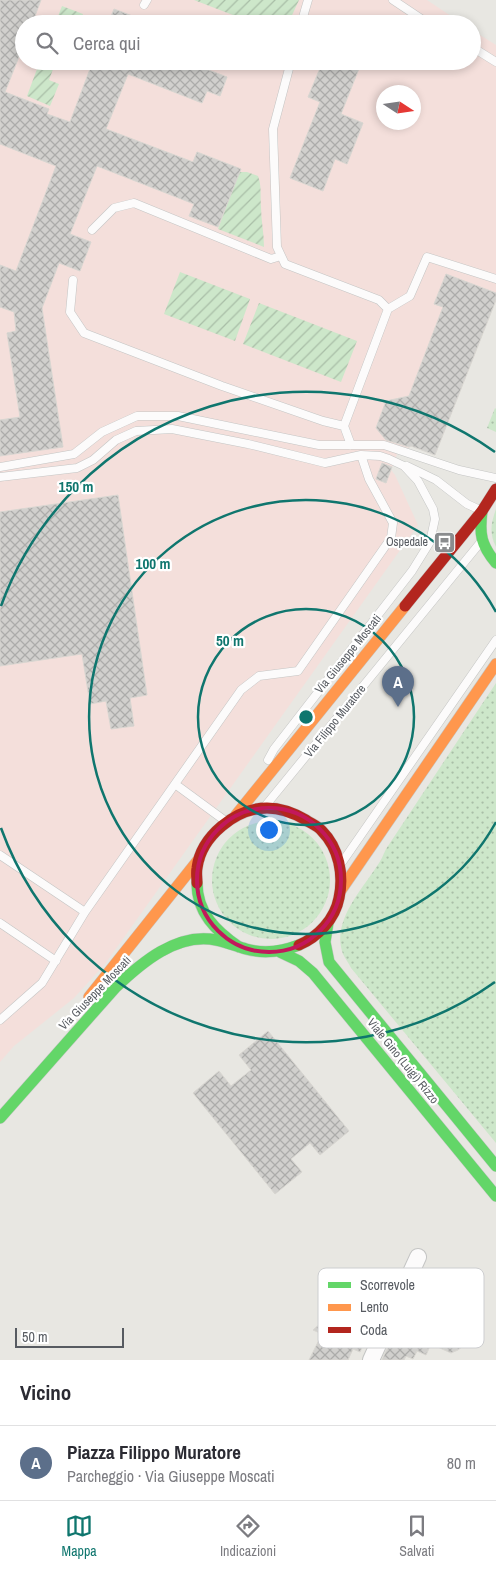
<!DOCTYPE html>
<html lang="it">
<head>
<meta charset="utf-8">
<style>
  body { margin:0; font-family:"Archivo Narrow",sans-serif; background:#f7f7f7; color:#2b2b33 }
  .compass { position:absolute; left:376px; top:85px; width:45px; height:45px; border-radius:50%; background:#fff; box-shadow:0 2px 8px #0003; rotate:102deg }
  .scale { position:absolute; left:15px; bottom:12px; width:109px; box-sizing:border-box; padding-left:5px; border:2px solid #575b61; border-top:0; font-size:14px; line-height:18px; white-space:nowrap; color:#575b61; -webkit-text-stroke:4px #fff; paint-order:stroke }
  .you { position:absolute; left:268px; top:829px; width:18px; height:18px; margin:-12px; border:4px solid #fff; border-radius:50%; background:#1a73e8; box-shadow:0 0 0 8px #1a73e833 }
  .badge { display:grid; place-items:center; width:32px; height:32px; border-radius:50%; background:#0f766e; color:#fff; font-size:16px; font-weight:700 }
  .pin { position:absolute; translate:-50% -41px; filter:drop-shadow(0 1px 2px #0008) }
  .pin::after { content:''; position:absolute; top:26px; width:18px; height:15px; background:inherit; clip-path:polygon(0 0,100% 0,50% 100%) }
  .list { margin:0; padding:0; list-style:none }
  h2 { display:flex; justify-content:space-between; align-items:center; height:65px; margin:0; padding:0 20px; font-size:21px }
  h2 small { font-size:16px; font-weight:400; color:#7c7c81 }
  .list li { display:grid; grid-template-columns:32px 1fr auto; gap:15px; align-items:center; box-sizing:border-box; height:75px; padding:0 20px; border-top:1px solid #e1e1e2 }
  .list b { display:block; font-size:19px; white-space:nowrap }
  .list p { margin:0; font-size:16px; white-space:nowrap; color:#7c7c81 }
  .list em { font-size:16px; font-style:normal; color:#7c7c81 }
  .icon { flex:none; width:28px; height:28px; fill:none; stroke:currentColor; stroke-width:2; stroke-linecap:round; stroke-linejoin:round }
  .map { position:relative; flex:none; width:496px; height:1360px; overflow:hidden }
  .search { position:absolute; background:#fff; box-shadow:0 2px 8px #0003; left:15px; right:15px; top:15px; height:55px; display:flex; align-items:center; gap:12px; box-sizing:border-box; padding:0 18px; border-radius:28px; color:#7c7c81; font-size:19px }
  .sheet { height:140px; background:#fff }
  nav { display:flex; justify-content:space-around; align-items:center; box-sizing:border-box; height:70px; border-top:1px solid #e1e1e2; background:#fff; font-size:14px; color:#7c7c81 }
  nav a { display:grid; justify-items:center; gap:2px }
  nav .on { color:#0f766e }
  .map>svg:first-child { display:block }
  .medical { fill:#f4dfdb; fill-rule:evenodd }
  .grass { fill:url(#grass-dots) }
  .garden { fill:url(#garden-furrows) }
  .building { fill:url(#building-cross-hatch); stroke:#d8d6d1 }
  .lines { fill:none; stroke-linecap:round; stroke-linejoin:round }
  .lane-casing { stroke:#c4c5c4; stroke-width:9 }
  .street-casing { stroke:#c4c5c4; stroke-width:18 }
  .fast-casing { stroke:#c5c6c5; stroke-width:12 }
  .slow-casing { stroke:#c5c6c5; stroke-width:12 }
  .jam-casing { stroke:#c5c6c5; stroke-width:12 }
  .lane { stroke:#fcfbfb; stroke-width:8 }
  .street { stroke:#fcfbfb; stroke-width:16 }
  .fast { stroke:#63d668; stroke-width:11 }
  .slow { stroke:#ff974d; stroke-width:11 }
  .jam { stroke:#b3261e; stroke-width:11 }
  .marked { fill:none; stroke:#c2185b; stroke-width:4; stroke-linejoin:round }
  .ring { fill:none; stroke:#0f766e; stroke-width:2.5 }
  .labels { text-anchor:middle; stroke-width:4.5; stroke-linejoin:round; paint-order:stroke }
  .poi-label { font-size:12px; fill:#575b61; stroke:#fff; text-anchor:end }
  .street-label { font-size:12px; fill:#575b61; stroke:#fff }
  .key { fill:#fff; stroke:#cdced0; stroke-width:1 }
  .key-label { font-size:14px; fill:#575b61 }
  .centre { fill:#0f766e; stroke:#fff; stroke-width:2.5 }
  .ring-label { font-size:15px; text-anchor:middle; font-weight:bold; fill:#0f766e; stroke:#fff; stroke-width:4.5; stroke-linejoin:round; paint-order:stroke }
</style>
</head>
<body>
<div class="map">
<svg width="496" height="1360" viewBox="0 0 496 1360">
  <defs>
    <pattern id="grass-dots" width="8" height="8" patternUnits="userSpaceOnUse" patternTransform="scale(1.25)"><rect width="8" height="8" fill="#cde7ca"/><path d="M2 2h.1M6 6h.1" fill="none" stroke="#a9bea7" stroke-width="1.8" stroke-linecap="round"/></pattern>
    <pattern id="garden-furrows" width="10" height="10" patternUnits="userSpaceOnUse" patternTransform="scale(1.25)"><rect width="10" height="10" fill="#cde7ca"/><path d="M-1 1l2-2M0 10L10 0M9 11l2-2" fill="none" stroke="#a9bea7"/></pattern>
    <pattern id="building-cross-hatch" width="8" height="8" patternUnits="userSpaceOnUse" patternTransform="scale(1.25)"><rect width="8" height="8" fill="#d1d0cd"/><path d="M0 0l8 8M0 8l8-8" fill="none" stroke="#acacaa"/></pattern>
  </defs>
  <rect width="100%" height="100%" fill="#e8e7e2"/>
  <!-- medical -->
  <path class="medical" d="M0,0h427l36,24h-439v37h448v-31l24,15v255l-61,155 -24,-9 -3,2 -8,-2 -9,24 4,5 23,50 -313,439 -31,34 -60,48 -14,16zM384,92h30v30h-30z"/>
  <!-- grass -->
  <path class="grass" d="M495,408l1,1v23l-9,-4z
    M496,509v38c-7,-14 -5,-24 0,-38z
    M496,683v460l-145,-175c-2,-5 -6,-9 -8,-14 -12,-32 18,-63 34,-88 4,-5 6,-11 9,-17z
    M212 880a59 59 0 1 1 118 0a59 59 0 1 1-118 0Z"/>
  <!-- garden -->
  <path class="garden" d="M194,0h105l-11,24h-32z
    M62,6l21,8 -3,10 -8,-3 -1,3h-16z
    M40,61h16l-7,19 10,4 -9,22 -23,-10z
    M239,172h8l11,4c4,10 2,20 3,31 0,13 3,26 3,40l-46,-18z
    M180,272l70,27 -15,42 -71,-27z
    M259,303l98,38 -16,41 -98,-38z"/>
  <!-- building -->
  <path class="building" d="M0,0h41l-9,24h-8v20l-19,48 44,17 -2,5 23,8 23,-61h97l16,7v1l21,8 -7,19 -13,-5 -5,12 -74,-29 -22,55 87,33 4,-10 44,17 -23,58 -29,-11 5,-12 -97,-38 -27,68 21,8 -11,29 -21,-8 -17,45 21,139 -63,9v-36l20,-3 -13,-84 9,-2 -2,-19 -14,-5v-42l16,6 40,-105 -56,-22z
    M114,9l37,14 -1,1h-42z
    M323,61h39l-21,53 22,9 -16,41 -12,-5 -12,32 -33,-13 30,-76 -12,-5z
    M446,274l50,19v7l-61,155 -24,-9 -2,1 -23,-7 -10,-12 10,-27 23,-5 34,-89 -9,-3z
    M382,463l10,4 -6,16 -10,-4z
    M118,495l29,200 -17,3 4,28 -23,3 -5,-28 -16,3 -8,-50 -82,12v-154z
    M268,1031l81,100 -29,24 -10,-12 -19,16 11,13 -27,22 -82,-101 26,-22 12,15 20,-16 -12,-15z
    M446,1270l12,15 -4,9 3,2 -3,6 3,1 -7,15 31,14 -23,18 -7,3 -20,-9 -5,11 -9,-4 -4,8 -7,-3 -2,4h-22l27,-60 19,9z
    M372,1278l19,9 -31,65 -7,-3 -5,11h-39l13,-26 -9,-4 26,-23 12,5 5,-10 3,1z"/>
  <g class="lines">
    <defs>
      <path id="lane" d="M393,0l36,24
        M144,5l3,-5
        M301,24l7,-24
        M472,47l24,15
        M291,61l-18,68 4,118 8,17 94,36 9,9 -44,117 7,19
        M92,230l22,-22 20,-5 137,56 10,-3
        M73,280l-3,32 14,21 138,53 101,35 21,5
        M388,309l22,-13 17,-39 69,22
        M407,466l29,14 31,24 13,6
        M0,467l74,-13 28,-22 35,-16h41l141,29h65l75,25 37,8
        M0,477l77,-9 16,-8 23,-20 20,-9 36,-2 76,15 77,19 36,-8 19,1 9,3 15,7 14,15 15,28 2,10 -5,23 -18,29 -138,178 -6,11
        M175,784l49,36
        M266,805l214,-262
        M0,855l85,57 156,-222 18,-14 39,-5 93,-133 2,-15 -24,-44 -8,-24
        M343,861l153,-221
        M0,923l56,38
        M0,1020l42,-37 43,-71"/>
      <path id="street" d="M371,1360l47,-103"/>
      <path id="fast" d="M482,511c-3,23 -1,34 14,52
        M197,883c0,30 19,48 42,64
        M328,923l-3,19 4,20 167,204
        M280,952l19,9 14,12 183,223
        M0,1118l115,-130c26,-25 62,-56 101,-48 10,2 20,6 30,9 18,5 35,3 53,-4"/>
      <path id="slow" d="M236,815l169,-209
        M341,890l155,-226
        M89,997l110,-138"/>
      <path id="jam" d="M405,606l77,-95 14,-22
        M197,883c0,-5 -1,-10 0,-15 4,-32 39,-60 70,-60 14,0 27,5 39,12 6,4 12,6 16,11 17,17 22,44 17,67 -4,21 -21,39 -40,47"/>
    </defs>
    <!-- lane casing -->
    <use href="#lane" class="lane-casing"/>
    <!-- street casing -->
    <use href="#street" class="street-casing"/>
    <!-- fast casing -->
    <use href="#fast" class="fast-casing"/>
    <!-- slow casing -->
    <use href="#slow" class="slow-casing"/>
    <!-- jam casing -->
    <use href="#jam" class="jam-casing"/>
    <!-- lane -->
    <use href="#lane" class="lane"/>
    <!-- street -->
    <use href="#street" class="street"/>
    <!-- fast -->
    <use href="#fast" class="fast"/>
    <!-- slow -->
    <use href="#slow" class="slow"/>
    <!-- jam -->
    <use href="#jam" class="jam"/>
  </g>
  <!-- marked area -->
  <path class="marked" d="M197 880a72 72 0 1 1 144 0a72 72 0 1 1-144 0Z"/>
  <!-- distance rings -->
  <g class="ring">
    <circle cx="306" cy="717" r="108"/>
    <path d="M496 822A217 217 0 1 1 496 612"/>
    <path d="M495 982A325 325 0 0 1 1 828M1 606A325 325 0 0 1 495 452"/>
  </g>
  <!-- icons -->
  <defs>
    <symbol id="bus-square" viewBox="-11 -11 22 22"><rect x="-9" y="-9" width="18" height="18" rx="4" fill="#8a8c8e" stroke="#fff"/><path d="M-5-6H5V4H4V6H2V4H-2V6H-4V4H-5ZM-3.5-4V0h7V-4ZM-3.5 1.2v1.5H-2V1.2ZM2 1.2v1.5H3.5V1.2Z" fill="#fff"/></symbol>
  </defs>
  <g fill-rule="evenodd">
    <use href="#bus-square" x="432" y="530" width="25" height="25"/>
  </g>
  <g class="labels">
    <!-- poi labels -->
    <g class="poi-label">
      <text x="428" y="546">Ospedale</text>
    </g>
    <!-- street labels -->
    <g class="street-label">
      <text transform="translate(348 654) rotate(-51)" y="4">Via Giuseppe Moscati</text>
      <text transform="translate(335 721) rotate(-51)" y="4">Via Filippo Muratore</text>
      <text transform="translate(95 993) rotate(-46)" y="4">Via Giuseppe Moscati</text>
      <text transform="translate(403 1061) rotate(51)" y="4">Viale Gino (Luigi) Rizzo</text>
    </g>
  </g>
  <!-- legend -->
  <rect x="318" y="1268" width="166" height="80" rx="8" class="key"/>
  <rect x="328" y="1282" width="23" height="6" fill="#63d668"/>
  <rect x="328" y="1304" width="23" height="7" fill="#ff974d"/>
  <rect x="328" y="1327" width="23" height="6" fill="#b3261e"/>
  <g class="key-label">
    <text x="360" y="1290">Scorrevole</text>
    <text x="360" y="1312">Lento</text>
    <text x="360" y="1335">Coda</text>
  </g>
  <circle cx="306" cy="717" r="8" class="centre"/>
  <g class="ring-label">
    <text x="76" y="492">150 m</text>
    <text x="153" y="569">100 m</text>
    <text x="230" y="646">50 m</text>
  </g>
</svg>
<svg class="compass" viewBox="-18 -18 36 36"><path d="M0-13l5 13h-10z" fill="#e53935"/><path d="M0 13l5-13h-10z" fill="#7c7c81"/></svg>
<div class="scale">50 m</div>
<div class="you"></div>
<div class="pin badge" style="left:398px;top:707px;background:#5c6f8a">A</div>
<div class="search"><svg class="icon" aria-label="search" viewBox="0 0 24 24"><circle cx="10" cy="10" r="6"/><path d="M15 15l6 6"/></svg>Cerca qui</div>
</div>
<section class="sheet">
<h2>Vicino<small></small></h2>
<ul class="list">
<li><span class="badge" style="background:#5c6f8a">A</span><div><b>Piazza Filippo Muratore</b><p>Parcheggio · Via Giuseppe Moscati</p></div><em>80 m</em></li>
</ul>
</section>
<nav>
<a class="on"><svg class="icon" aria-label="map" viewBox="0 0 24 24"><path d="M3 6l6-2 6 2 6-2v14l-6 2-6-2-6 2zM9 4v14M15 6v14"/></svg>Mappa</a>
<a><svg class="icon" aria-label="directions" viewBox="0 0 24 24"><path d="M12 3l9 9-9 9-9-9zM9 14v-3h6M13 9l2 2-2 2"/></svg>Indicazioni</a>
<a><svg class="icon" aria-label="saved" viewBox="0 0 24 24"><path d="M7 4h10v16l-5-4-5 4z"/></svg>Salvati</a>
</nav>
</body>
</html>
